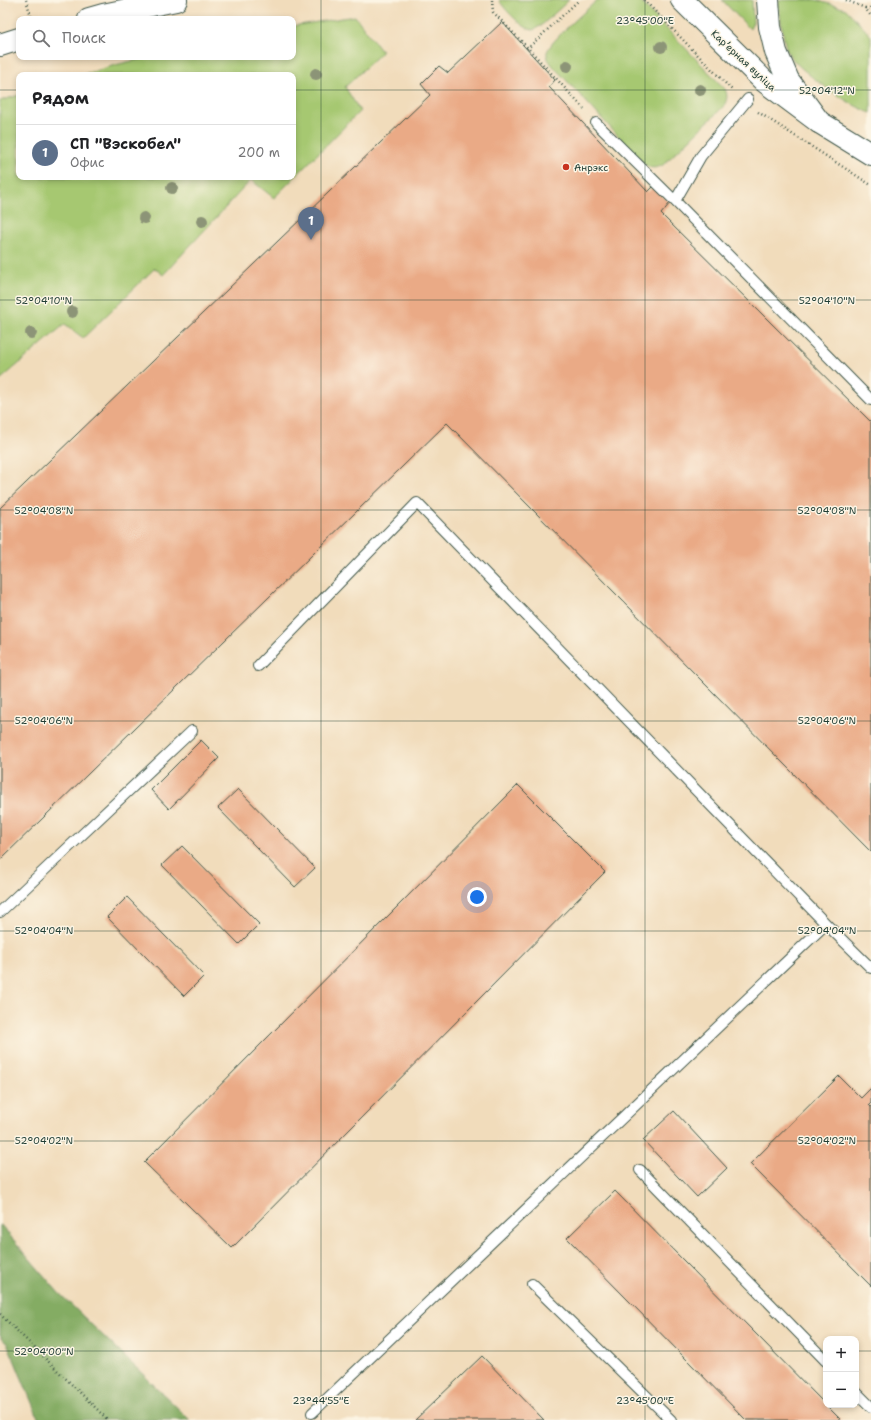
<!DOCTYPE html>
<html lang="ru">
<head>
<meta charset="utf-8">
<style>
  body { margin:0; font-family:"Shantell Sans",sans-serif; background:#f6f6f6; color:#202124 }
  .controls { position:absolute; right:12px; bottom:12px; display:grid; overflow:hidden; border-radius:8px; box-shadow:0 2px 6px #0003 }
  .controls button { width:36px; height:36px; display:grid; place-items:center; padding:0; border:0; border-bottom:1px solid #e0e0e0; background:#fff; color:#202124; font:20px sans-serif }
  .you { position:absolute; left:477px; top:897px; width:14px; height:14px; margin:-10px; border:3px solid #fff; border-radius:50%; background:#1a73e8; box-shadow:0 0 0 6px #1a73e833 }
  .badge { display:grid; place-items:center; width:26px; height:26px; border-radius:50%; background:#0b8043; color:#fff; font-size:13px; font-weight:700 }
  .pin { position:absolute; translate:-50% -33px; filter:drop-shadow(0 1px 2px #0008) }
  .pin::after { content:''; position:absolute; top:21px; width:14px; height:12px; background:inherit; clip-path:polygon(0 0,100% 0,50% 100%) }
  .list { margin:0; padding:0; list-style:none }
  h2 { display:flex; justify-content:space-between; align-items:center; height:52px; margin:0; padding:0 16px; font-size:17px }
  h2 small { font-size:13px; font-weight:400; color:#757577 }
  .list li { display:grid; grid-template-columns:26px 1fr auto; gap:12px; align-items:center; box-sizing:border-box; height:56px; padding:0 16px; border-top:1px solid #e0e0e0 }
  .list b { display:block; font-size:15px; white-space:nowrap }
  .list p { margin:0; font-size:13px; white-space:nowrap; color:#757577 }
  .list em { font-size:13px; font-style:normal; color:#757577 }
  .icon { flex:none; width:22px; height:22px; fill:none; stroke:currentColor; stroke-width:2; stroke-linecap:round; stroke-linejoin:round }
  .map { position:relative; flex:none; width:871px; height:1420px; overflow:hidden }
  .search { position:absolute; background:#fff; box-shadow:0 2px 6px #0003; left:16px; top:16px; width:280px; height:44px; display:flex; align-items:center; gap:10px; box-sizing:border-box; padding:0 14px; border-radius:8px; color:#757577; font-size:15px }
  .panel { position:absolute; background:#fff; box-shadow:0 2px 6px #0003; left:16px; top:72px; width:280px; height:108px; border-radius:8px }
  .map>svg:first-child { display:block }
  .green { fill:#a6c871; stroke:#628252 }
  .forest { fill:#84ac63; stroke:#52744c }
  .building { fill:#eaaa86 }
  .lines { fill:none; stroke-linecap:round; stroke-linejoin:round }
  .service-casing { stroke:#3e5548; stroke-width:12 }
  .tertiary-casing { stroke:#3e5548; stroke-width:24 }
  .primary-casing { stroke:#3e5548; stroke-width:24 }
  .path { stroke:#3e5548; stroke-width:2.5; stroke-dasharray:1 3; stroke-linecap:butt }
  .service { stroke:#fff; stroke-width:10 }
  .tertiary { stroke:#fff; stroke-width:22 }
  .primary { stroke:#fff; stroke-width:22 }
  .tree { fill:#8c9477 }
  .ticks { fill:none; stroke:#1f3d34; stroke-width:1; stroke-opacity:0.45 }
  .poi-dot { fill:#c8321e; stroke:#fcf5e5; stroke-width:1.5 }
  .labels { text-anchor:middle; stroke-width:3; stroke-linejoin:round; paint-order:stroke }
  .street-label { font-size:10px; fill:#1f3d34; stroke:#fcf5e5 }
  .poi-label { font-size:10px; fill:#1f3d34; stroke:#fcf5e5; text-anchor:start }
  .ticks-label { font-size:10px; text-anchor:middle; fill:#1f3d34; stroke:#fcf5e5; stroke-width:3; stroke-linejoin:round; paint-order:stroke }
</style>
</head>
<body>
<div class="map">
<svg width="871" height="1420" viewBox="0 0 871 1420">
  <rect width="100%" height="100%" fill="#fcf5e5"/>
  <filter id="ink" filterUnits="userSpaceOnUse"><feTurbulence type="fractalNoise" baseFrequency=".025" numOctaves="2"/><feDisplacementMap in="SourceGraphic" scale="8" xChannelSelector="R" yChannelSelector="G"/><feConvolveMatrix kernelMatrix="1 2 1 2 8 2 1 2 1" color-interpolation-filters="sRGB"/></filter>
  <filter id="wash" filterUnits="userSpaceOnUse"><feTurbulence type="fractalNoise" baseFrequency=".012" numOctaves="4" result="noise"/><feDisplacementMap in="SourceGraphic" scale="16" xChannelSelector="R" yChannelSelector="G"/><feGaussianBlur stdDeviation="0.9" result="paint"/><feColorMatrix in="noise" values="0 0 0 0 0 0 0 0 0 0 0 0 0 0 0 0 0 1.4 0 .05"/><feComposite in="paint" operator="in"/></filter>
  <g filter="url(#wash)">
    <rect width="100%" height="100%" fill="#f1dcbb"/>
    <!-- green -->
    <path class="green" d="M499,0h70l-27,25 -9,5c-10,-1 -29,-21 -34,-30z
      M597,0h42l86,89c3,7 2,11 -1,17l-61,59c-6,3 -10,4 -17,1l-93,-100c-3,-4 -7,-8 -6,-14 3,-11 40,-42 50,-52z
      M722,0h30l1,22 -3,7z
      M779,0h37l30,9 25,27v77c-19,-6 -76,-44 -84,-62 -4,-12 -6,-34 -9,-46z
      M355,16l27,36 -37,35 15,24 -86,87 -23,-18 -88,95 -8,-7 -72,70 -18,-14 -65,56v-279l19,-6v82h274v-102h-211l33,-10 34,-8h144v-31z"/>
    <!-- forest -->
    <path class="forest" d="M0,1224l58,68 132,128h-151l-31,-75 -8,-9z"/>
    <g id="blocks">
      <!-- building -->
      <path class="building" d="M502,22l53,58 -6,7 99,105 5,-5 17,16 -9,11 210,208v430l-424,-429 -447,437v-352l430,-413 -9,-11 18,-18 9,7z
        M201,740l18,18 -50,51 -18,-19z
        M518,785l87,87 -373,376 -88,-86z
        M238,789l77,79 -20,19 -77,-79z
        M182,846l77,78 -20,20 -77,-79z
        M127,897l77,79 -20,20 -77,-79z
        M839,1076l22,22 10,-10v15l-2,2 2,2v179l-121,-122z
        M674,1111l53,57 -30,29 -54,-57z
        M615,1191l211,214 15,15h-95l-179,-182z
        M482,1356l62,64h-129z"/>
    </g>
  </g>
  <g filter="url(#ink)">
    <use href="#blocks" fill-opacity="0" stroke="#3e5548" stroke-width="1"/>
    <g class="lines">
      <defs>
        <path id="service" d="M748,99l-47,57 -26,45 196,199
          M596,123l79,78
          M258,666l159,-163 409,421
          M0,912l192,-181
          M640,1170l186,191
          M532,1284l139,136
          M856,1392l15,15
          M312,1413l514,-489 45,44"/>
        <path id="tertiary" d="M682,0l82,81 55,41 52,32"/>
        <path id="primary" d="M768,0l2,27 6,25 12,28 31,42
          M89,19l14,-4 73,-15
          M0,45l19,-6"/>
      </defs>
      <!-- service casing -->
      <use href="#service" class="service-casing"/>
      <!-- tertiary casing -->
      <use href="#tertiary" class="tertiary-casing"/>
      <!-- primary casing -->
      <use href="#primary" class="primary-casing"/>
      <!-- path -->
      <path class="path" d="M26,0l6,19
        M492,0l1,12 35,36 58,63
        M644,0l89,91
        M846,0l19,8 6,8
        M865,8h6
        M527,49l52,-49
        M758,112l113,73
        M0,1314l108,106"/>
      <!-- service -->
      <use href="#service" class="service"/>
      <!-- tertiary -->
      <use href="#tertiary" class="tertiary"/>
      <!-- primary -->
      <use href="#primary" class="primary"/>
    </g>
    <!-- trees -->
    <g class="tree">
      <circle cx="661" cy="47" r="6"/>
      <circle cx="567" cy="66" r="6"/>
      <circle cx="316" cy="74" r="6"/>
      <circle cx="700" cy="90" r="6"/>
      <circle cx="172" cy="188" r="6"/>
      <circle cx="144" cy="218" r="6"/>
      <circle cx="202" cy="221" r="6"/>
      <circle cx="72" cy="312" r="6"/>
      <circle cx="31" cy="333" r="6"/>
    </g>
  </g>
  <!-- ticks -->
  <path class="ticks" d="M321,0v1420M645,0v1420M0,90h19M293,90h578M0,300h871M0,510h871M0,721h871M0,931h871M0,1141h871M0,1351h826M856,1351h15"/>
  <!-- markers -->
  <circle class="poi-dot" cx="566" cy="167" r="4"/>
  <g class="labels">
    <!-- street labels -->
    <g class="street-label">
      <text transform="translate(744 60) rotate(43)" y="4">Карʼерная вуліца</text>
    </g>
    <!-- poi labels -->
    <g class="poi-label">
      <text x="574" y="171">Анрэкс</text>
    </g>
  </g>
  <g class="ticks-label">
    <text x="645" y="24">23°45'00"E</text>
    <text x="827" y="94">52°04'12"N</text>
    <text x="44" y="304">52°04'10"N</text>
    <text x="827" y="304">52°04'10"N</text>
    <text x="44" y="514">52°04'08"N</text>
    <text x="827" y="514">52°04'08"N</text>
    <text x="44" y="724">52°04'06"N</text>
    <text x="827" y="724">52°04'06"N</text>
    <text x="44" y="934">52°04'04"N</text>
    <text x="827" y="934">52°04'04"N</text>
    <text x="44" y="1144">52°04'02"N</text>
    <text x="827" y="1144">52°04'02"N</text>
    <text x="44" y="1355">52°04'00"N</text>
    <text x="321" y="1404">23°44'55"E</text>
    <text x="645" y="1404">23°45'00"E</text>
  </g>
</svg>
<div class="controls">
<button>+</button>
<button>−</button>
</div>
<div class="you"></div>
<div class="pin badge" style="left:311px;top:240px;background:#5c6f8a">1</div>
<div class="search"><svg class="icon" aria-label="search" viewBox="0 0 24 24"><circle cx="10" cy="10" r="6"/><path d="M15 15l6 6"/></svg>Поиск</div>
<section class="panel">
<h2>Рядом<small></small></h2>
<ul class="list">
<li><span class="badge" style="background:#5c6f8a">1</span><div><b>СП &quot;Вэскобел&quot;</b><p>Офис</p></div><em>200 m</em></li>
</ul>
</section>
</div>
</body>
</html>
